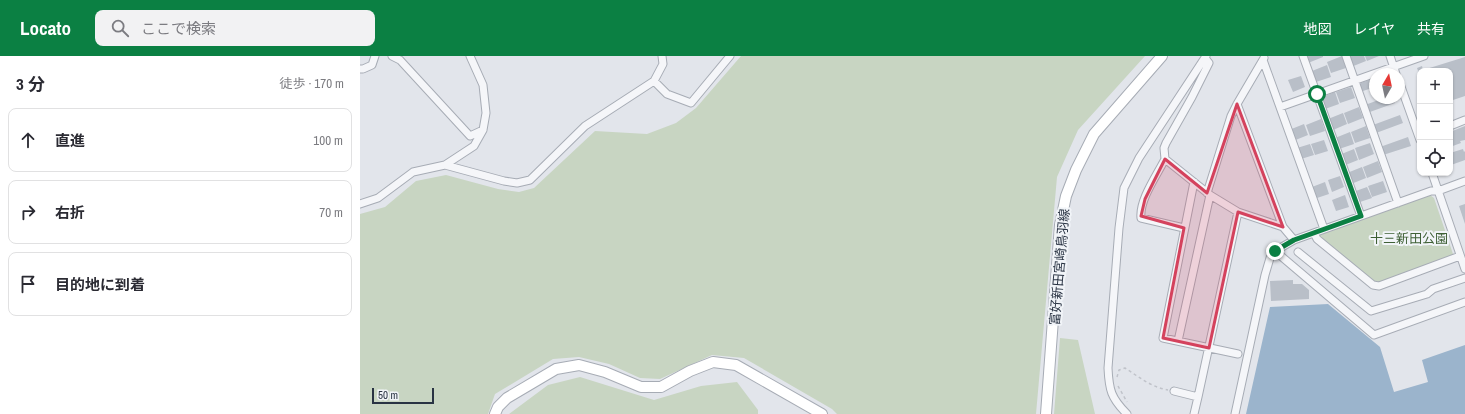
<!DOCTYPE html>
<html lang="ja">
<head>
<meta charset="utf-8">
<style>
  body { margin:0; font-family:"Archivo Narrow","Noto Sans JP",sans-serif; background:#f2f2f3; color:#2b2b33 }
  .controls { position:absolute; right:12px; top:12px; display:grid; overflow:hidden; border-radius:8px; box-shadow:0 1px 3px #0004 }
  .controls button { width:36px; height:36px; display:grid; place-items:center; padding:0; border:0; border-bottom:1px solid #e1e1e2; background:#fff; color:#2b2b33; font:20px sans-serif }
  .compass { position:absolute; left:1009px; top:12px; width:36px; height:36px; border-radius:50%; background:#fff; box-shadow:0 1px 3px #0004; rotate:9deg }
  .scale { position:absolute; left:12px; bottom:10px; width:62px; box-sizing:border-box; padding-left:4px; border:2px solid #293343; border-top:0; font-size:11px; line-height:14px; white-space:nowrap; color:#293343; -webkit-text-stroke:3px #f1f4f8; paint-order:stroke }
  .stop { position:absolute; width:12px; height:12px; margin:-9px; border:3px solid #0b8043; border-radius:50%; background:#fff }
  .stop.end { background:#0b8043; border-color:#fff; box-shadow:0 1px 4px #0008 }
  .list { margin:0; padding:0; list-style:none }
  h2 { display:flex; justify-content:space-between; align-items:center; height:52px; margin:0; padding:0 16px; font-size:17px }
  h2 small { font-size:13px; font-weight:400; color:#7c7c81 }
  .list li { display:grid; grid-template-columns:26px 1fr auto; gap:12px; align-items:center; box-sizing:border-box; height:64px; margin:0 8px 8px; padding:0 8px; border:1px solid #e1e1e2; border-radius:8px }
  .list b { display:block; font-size:15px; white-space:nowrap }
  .list em { font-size:13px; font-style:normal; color:#7c7c81 }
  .icon { flex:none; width:22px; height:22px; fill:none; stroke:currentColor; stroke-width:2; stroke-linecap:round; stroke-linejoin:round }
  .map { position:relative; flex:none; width:1105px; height:358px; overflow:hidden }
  header { display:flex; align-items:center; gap:24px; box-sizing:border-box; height:56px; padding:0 20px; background:#0b8043; color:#fff }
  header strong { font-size:19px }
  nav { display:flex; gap:22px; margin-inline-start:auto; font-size:14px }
  .search { width:280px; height:36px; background:#f2f2f3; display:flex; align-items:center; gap:10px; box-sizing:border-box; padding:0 14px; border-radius:8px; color:#7c7c81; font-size:15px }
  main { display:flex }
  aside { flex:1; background:#fff }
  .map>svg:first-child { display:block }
  .green { fill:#c8d5c2 }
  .water { fill:#9bb4cc }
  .building { fill:#b9bfc8 }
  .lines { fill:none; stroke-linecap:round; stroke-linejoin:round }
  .street-casing { stroke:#a7acb5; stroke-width:9 }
  .secondary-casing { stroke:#a7acb5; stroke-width:12 }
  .path { stroke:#c0c3ca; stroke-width:1.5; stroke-dasharray:3 3; stroke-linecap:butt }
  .street { stroke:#f5f6f9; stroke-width:7 }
  .secondary { stroke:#fff; stroke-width:10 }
  .route { stroke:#0b8043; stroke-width:5 }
  .marked { fill:#d4425d; fill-opacity:0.2; stroke:#d4425d; stroke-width:3; stroke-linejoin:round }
  .labels { text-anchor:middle; stroke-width:4; stroke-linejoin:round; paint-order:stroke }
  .park-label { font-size:13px; fill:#3f6036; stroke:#f1f4f8 }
  .street-label { font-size:13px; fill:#293343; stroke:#f1f4f8 }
</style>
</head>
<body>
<header>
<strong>Locato</strong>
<div class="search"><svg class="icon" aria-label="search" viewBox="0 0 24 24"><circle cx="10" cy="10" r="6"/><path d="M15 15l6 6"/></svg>ここで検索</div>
<nav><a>地図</a><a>レイヤ</a><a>共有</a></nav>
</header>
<main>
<aside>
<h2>3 分<small>徒歩 · 170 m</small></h2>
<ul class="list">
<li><svg class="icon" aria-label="ahead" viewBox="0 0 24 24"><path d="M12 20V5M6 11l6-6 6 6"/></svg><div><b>直進</b></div><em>100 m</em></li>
<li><svg class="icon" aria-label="right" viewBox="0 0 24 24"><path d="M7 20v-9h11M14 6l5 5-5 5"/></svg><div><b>右折</b></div><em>70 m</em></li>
<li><svg class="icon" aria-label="arrive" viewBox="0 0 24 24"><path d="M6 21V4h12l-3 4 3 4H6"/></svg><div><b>目的地に到着</b></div></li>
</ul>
</aside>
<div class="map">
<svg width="1105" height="358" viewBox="0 0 1105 358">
  <rect width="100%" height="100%" fill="#e2e5eb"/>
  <!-- green -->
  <path class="green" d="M381,0h404l-67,74 -21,47 -21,237h-199l-5,-5 -88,-51 -32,-3 -52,24 -20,-1 -31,-14 -30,-7 -26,2 -58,35 -7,20h-128v-200l25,-7 31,-26 30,-6 52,14 21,3 15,-4 61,-57 52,3 29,-11 20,-15z
    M1070,139l4,3 19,56 -2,4 -72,26 -5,-1 -54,-44v-4z
    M700,282l18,2 17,74h-41z
    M220,321l74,23 47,-14 36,-4 21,28v4h-249l39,-29z"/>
  <!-- water -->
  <path class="water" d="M968,248l52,43 14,45 34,-10 -6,-22 43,-15v69h-219l24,-107z"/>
  <!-- building -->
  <path class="building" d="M946,0h17v1l-15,6z
    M982,0l4,12 -15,5 -4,-11z
    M987,0h17l2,5 -15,6z
    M1005,0h14l-12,5z
    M1105,1v39l-15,5v-30h-30v5l-3,-8 5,-2 1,4z
    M967,9l4,12 -15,5 -4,-11z
    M941,20l4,11 -12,5 -5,-12z
    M1015,22v9l-15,5 -2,-8z
    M991,31l4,11 -15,5 -4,-11z
    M975,36l4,12 -14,5 -5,-11z
    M1024,42h9l2,5 -28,10 -2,-8z
    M999,51l4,11 -15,6 -4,-11z
    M983,57l4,11 -14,6 -5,-11z
    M1040,59l3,8 -27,10 -3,-8z
    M961,63l4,12 -15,5 -4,-11z
    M944,68l4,11 -15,6 -4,-11z
    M1006,70l4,12 -15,5 -4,-11z
    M1105,70v14l-5,1 1,2 -11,4v-15z
    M990,76l4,12 -15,5 -4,-11z
    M1048,81l3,9 -28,9 -3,-8z
    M964,84l4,11 -13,4 -4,-11z
    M1010,87l4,11 -15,6 -4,-12z
    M950,88l4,11 -13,4 -4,-11z
    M994,93l4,11 -15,6 -4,-11z
    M1103,93l1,3 1,-1v9l-14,5 -1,-12z
    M1018,105l4,11 -15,6 -4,-11z
    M1002,111l4,11 -15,6 -4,-11z
    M980,120l4,11 -12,5 -4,-12z
    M1023,125l4,11 -15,5 -4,-11z
    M965,126l4,12 -12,4 -5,-11z
    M1007,131l5,11 -15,5 -4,-11z
    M985,139l4,12 -13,4 -4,-11z
    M1105,148v20l-6,-18z
    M933,224v4h9l7,6v9l-38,2 -1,-20z"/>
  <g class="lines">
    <defs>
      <path id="street" d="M32,0l8,4 70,76 13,-6
        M943,0l58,160
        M986,0l52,147
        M1030,0l6,18
        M845,2l4,5 -17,34 -26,46 -2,5 1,11 45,36 28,17 45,15 11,13
        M903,4l61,169
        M0,13h3l9,-4 3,-9
        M294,25l13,13 24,9 39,-47
        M1039,25l21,59
        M877,48l46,123
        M920,51l144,-51
        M1090,70l15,-6
        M805,103c-8,16 -26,41 -24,59l43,10
        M85,109l59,16 13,2 13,-3 55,-54 69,-45 9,-17 -1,-8
        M1072,117l33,96
        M834,126l-31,156 75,16
        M847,137l24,-77 6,-12 27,-46
        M0,148l18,-6 35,-26 32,-7 29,-19 9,-16 3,-17 -3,-28 -13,-29
        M954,177l3,6 56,46 6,1 81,-30
        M915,195l99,84 91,-33
        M938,196l73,59 56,-17 6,-5 32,-11
        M818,285l32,-146
        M814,335l24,6 40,-185
        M767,358c-16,-16 -18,-24 -19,-46l11,-140 5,-40 15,-30 67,-102
        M834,358l4,-17
        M875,358l30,-139 5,-17 5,-7 19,-11 137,-49h7l27,-10"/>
      <path id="secondary" d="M135,358l3,-7 9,-9 49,-29 23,-4 26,7 36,15h20l29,-16 23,-9 23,3 86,49
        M686,358l14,-189 6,-29 10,-26 18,-36 68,-78"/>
    </defs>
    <!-- street casing -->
    <use href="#street" class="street-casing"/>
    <!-- secondary casing -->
    <use href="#secondary" class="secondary-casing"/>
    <!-- path -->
    <path class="path" d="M757,321l2,-7 6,-2c14,9 26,19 43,22
      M758,330l9,16"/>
    <!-- street -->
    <use href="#street" class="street"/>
    <!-- secondary -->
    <use href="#secondary" class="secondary"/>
  </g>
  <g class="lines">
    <!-- route -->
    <path class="route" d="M915,195l19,-11 67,-24 -44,-122"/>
  </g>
  <!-- marked area -->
  <path class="marked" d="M877,48l46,123 -45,-15 -29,136 -46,-10 21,-110 -43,-12 4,-17 20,-40 42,34z"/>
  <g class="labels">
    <!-- park labels -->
    <g class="park-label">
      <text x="1049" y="187">十三新田公園</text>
    </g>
    <!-- street labels -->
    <g class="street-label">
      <text transform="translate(699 211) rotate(-85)" y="5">富好新田宮崎鳥羽線</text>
    </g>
  </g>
</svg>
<div class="controls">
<button>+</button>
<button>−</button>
<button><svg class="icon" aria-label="locate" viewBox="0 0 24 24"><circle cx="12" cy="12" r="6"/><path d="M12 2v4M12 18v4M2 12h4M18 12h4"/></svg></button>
</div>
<svg class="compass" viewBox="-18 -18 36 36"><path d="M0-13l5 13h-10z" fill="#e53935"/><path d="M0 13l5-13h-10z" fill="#7c7c81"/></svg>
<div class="scale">50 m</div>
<div class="stop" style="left:957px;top:38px"></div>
<div class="stop end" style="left:915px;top:195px"></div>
</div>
</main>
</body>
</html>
